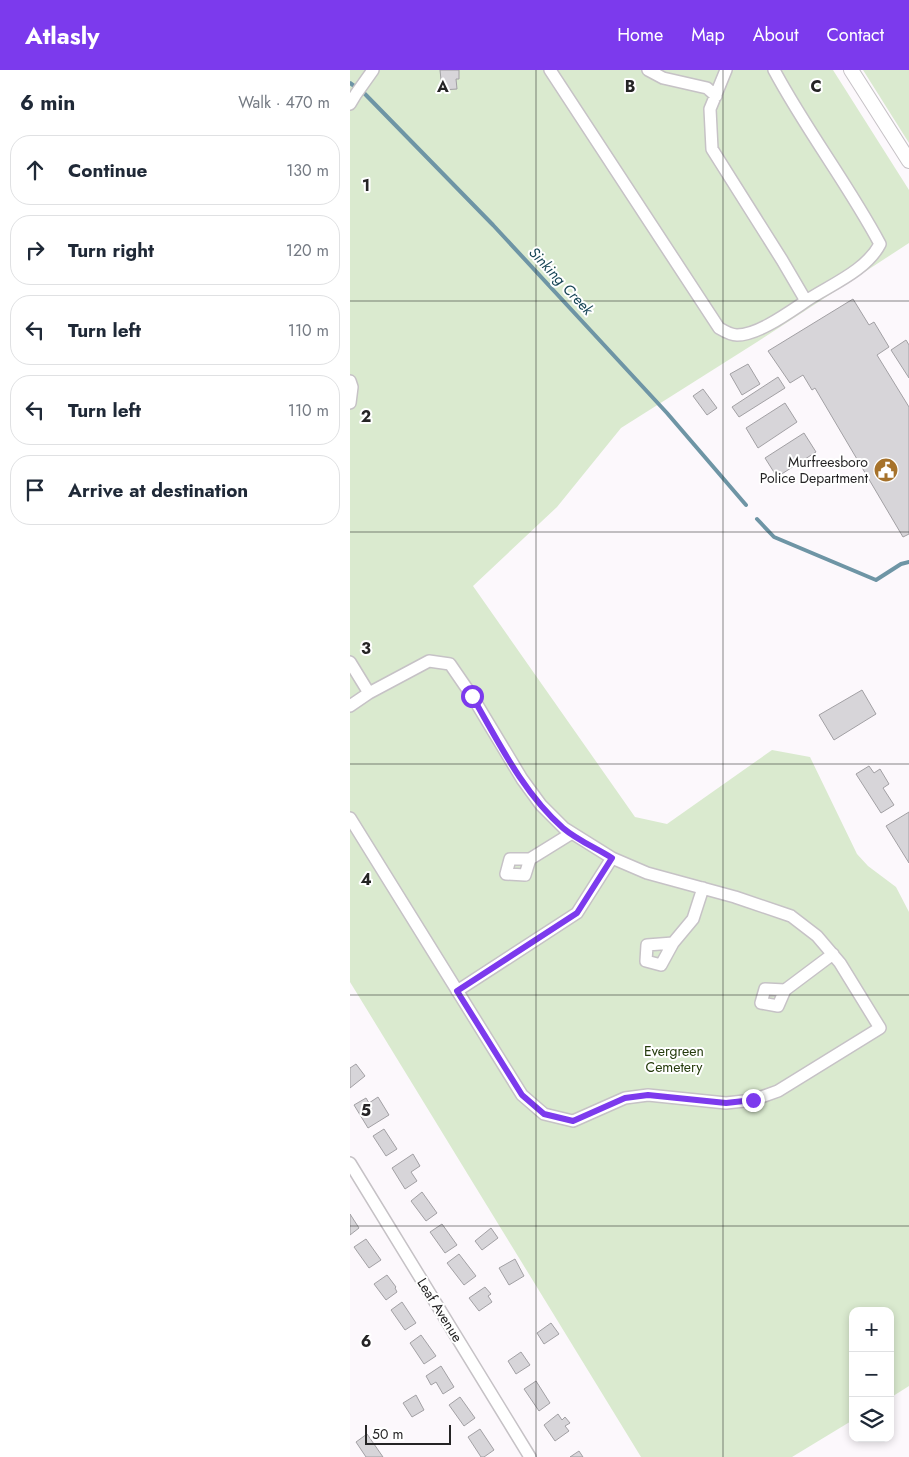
<!DOCTYPE html>
<html lang="en">
<head>
<meta charset="utf-8">
<style>
  body { margin:0; font-family:Jost,sans-serif; background:#f6f6f7; color:#1f2937 }
  .controls { position:absolute; right:15px; bottom:15px; display:grid; overflow:hidden; border-radius:10px; box-shadow:0 2px 8px #0003 }
  .controls button { width:45px; height:45px; display:grid; place-items:center; padding:0; border:0; border-bottom:1px solid #e0e1e3; background:#fff; color:#1f2937; font:25px sans-serif }
  .scale { position:absolute; left:15px; bottom:12px; width:86px; box-sizing:border-box; padding-left:5px; border:2px solid #252425; border-top:0; font-size:14px; line-height:18px; white-space:nowrap; color:#252425; -webkit-text-stroke:4px #fff; paint-order:stroke }
  .stop { position:absolute; width:15px; height:15px; margin:-11px; border:4px solid #7c3aed; border-radius:50%; background:#fff }
  .stop.end { background:#7c3aed; border-color:#fff; box-shadow:0 1px 5px #0008 }
  .list { margin:0; padding:0; list-style:none }
  h2 { display:flex; justify-content:space-between; align-items:center; height:65px; margin:0; padding:0 20px; font-size:21px }
  h2 small { font-size:16px; font-weight:400; color:#747a83 }
  .list li { display:grid; grid-template-columns:32px 1fr auto; gap:15px; align-items:center; box-sizing:border-box; height:70px; margin:0 10px 10px; padding:0 10px; border:1px solid #e0e1e3; border-radius:20px }
  .list b { display:block; font-size:19px; white-space:nowrap }
  .list em { font-size:16px; font-style:normal; color:#747a83 }
  .icon { flex:none; width:28px; height:28px; fill:none; stroke:currentColor; stroke-width:2; stroke-linecap:round; stroke-linejoin:round }
  .map { position:relative; flex:none; width:559px; height:1387px; overflow:hidden }
  header { display:flex; align-items:center; gap:30px; box-sizing:border-box; height:70px; padding:0 25px; background:#7c3aed; color:#fff }
  header strong { font-size:24px }
  nav { display:flex; gap:28px; margin-inline-start:auto; font-size:18px }
  main { display:flex }
  aside { flex:1; background:#fff }
  .map>svg:first-child { display:block }
  .green { fill:#daeacf }
  .lines { fill:none; stroke-linecap:round; stroke-linejoin:round }
  .stream { stroke:#6e95a5; stroke-width:4 }
  .building { fill:#d7d5d9; stroke:#a2a0a4 }
  .minor-casing { stroke:#c6c2c6; stroke-width:14 }
  .tertiary-casing { stroke:#c6c2c6; stroke-width:16 }
  .minor { stroke:#fff; stroke-width:11 }
  .tertiary { stroke:#fff; stroke-width:14 }
  .route { stroke:#7c3aed; stroke-width:6 }
  .grid { fill:none; stroke:#252425; stroke-width:1; stroke-opacity:0.55 }
  .labels { text-anchor:middle; stroke-width:4; stroke-linejoin:round; paint-order:stroke }
  .poi-label { font-size:14px; fill:#252425; stroke:#fff; text-anchor:end }
  .park-label { font-size:14px; fill:#243b0c; stroke:#fff }
  .street-label { font-size:14px; fill:#252425; stroke:#fff }
  .water-label { font-size:15px; font-style:italic; fill:#174556; stroke:#fff }
  .grid-label { font-size:16px; text-anchor:middle; font-weight:bold; fill:#252425; stroke:#fff; stroke-width:4; stroke-linejoin:round; paint-order:stroke }
</style>
</head>
<body>
<header>
<strong>Atlasly</strong>
<nav><a>Home</a><a>Map</a><a>About</a><a>Contact</a></nav>
</header>
<main>
<aside>
<h2>6 min<small>Walk · 470 m</small></h2>
<ul class="list">
<li><svg class="icon" aria-label="ahead" viewBox="0 0 24 24"><path d="M12 20V5M6 11l6-6 6 6"/></svg><div><b>Continue</b></div><em>130 m</em></li>
<li><svg class="icon" aria-label="right" viewBox="0 0 24 24"><path d="M7 20v-9h11M14 6l5 5-5 5"/></svg><div><b>Turn right</b></div><em>120 m</em></li>
<li><svg class="icon" aria-label="left" viewBox="0 0 24 24"><path d="M17 20v-9H6M10 6l-5 5 5 5"/></svg><div><b>Turn left</b></div><em>110 m</em></li>
<li><svg class="icon" aria-label="left" viewBox="0 0 24 24"><path d="M17 20v-9H6M10 6l-5 5 5 5"/></svg><div><b>Turn left</b></div><em>110 m</em></li>
<li><svg class="icon" aria-label="arrive" viewBox="0 0 24 24"><path d="M6 21V4h12l-3 4 3 4H6"/></svg><div><b>Arrive at destination</b></div></li>
</ul>
</aside>
<div class="map">
<svg width="559" height="1387" viewBox="0 0 559 1387">
  <rect width="100%" height="100%" fill="#fcf8fc"/>
  <!-- green -->
  <path class="green" d="M0,0h483l76,120v53l-152,99 -136,86 -64,79 -84,79 162,231 32,7 105,-74 38,7 47,97 11,12 28,21 13,25v474l-19,12v-87h-37v109l-61,37h-151l-291,-475z
    M513,0h46v73z"/>
  <g class="lines">
    <!-- stream -->
    <path class="stream" d="M0,13l14,10 129,132 174,188 79,92
      M407,449l17,18 102,43 25,-16 8,-2"/>
  </g>
  <!-- building -->
  <path class="building" d="M90,0h19v9h-3l1,10 -15,1z
    M503,229l16,26 5,-3 15,25 -12,8 32,52v127l-6,3 -88,-149 -3,2 -9,-15 -13,8 -22,-32z
    M556,270l3,5v33l-18,-28z
    M398,294l12,20 -18,11 -12,-21z
    M428,307l7,11 -46,29 -7,-10z
    M353,319l14,19 -10,7 -14,-19z
    M435,333l12,19 -39,26 -12,-20z
    M454,363l12,19 -39,25 -12,-19z
    M512,620l14,24 -42,26 -15,-25z
    M519,696l5,7 6,-4 9,15 -6,4 11,17 -13,8 -25,-39z
    M559,742v51l-23,-37z
    M6,994l9,12 -15,12v-20z
    M28,1027l11,18 -21,13 -14,-23 12,-7 3,5z
    M34,1059l13,20 -11,7 -13,-20z
    M63,1084l7,12 -9,6 6,9 -12,8 -13,-21z
    M72,1122l15,21 -11,8 -15,-20z
    M0,1144l9,14 -9,7z
    M92,1154l15,21 -12,8 -15,-21z
    M141,1158l7,10 -16,12 -7,-9z
    M16,1169l15,21 -12,8 -15,-21z
    M109,1184l17,22 -12,9 -17,-22z
    M165,1189l9,17 -15,9 -10,-17z
    M37,1205l9,12 -1,1 2,4 -11,8 -12,-16z
    M135,1217l6,7 -3,2 4,6 -13,9 -10,-13z
    M52,1232l14,21 -11,7 -14,-20z
    M201,1253l8,11 -15,10 -7,-11z
    M71,1265l15,21 -12,8 -14,-21z
    M171,1282l9,13 -14,9 -8,-13z
    M91,1296l13,21 -11,7 -7,-12 -5,3 -5,-9z
    M186,1311l14,22 -11,8 -15,-22z
    M66,1325l8,15 -12,7 -9,-14z
    M110,1327l15,21 -11,8 -15,-21z
    M208,1344l4,6 3,-3 5,6 -5,3 4,5 -14,10 -11,-16z
    M130,1359l14,21 -10,7h-3l-13,-20z
    M17,1364l16,23h-17l-10,-15z
    M229,1381l4,6h-13z"/>
  <g class="lines">
    <defs>
      <path id="minor" d="M200,0l169,258c5,3 13,7 18,7 21,0 51,-22 69,-34l-24,-41 -70,-111 -2,-40 16,-39
        M298,0l15,8 44,10 9,8
        M424,0c32,60 74,114 106,174 -14,27 -50,41 -74,57
        M0,34l6,-10 17,-24
        M0,311l2,6 -2,16
        M0,592l19,31
        M0,636l19,-13 60,-32 21,3 22,32 50,83 19,26 23,23 48,30 35,15 88,24 56,19 26,20 23,27 40,65 -102,63 -25,9 -27,3 -78,-8 -23,3 -52,23 -29,-7 -22,-19 -172,-277
        M180,789h-20l-4,15 19,1 5,-16 42,-26
        M323,873l-26,2 -1,16 15,4 12,-22 20,-24 10,-31
        M435,920l-20,-1 -4,14 17,3 7,-16 48,-36
        M107,921l120,-78 35,-55
        M0,1093l180,294"/>
      <path id="tertiary" d="M501,0l58,91"/>
    </defs>
    <!-- minor casing -->
    <use href="#minor" class="minor-casing"/>
    <!-- tertiary casing -->
    <use href="#tertiary" class="tertiary-casing"/>
    <!-- minor -->
    <use href="#minor" class="minor"/>
    <!-- tertiary -->
    <use href="#tertiary" class="tertiary"/>
  </g>
  <g class="lines">
    <!-- route -->
    <path class="route" d="M122,626c26,45 51,97 91,132 14,12 33,20 49,30l-35,55 -120,78 65,104 22,19 29,7 52,-23 23,-3 78,8 27,-3"/>
  </g>
  <!-- grid -->
  <path class="grid" d="M186,0v1387M373,0v1387M0,231h559M0,462h559M0,694h559M0,925h559M0,1156h559"/>
  <!-- icons -->
  <defs>
    <symbol id="civic-disc" viewBox="-11 -11 22 22"><circle r="9.5" fill="#a6722b" stroke="#fff"/><path d="M-.6-6.5H3V-4.5H.6V-3L4-1V1h2V6H-6V1h2V-1L-.6-3ZM-1.2 2.5V6h2.4V2.5Z" fill="#fff"/></symbol>
  </defs>
  <g fill-rule="evenodd">
    <use href="#civic-disc" x="522" y="386" width="28" height="28"/>
  </g>
  <g class="labels">
    <!-- poi labels -->
    <g class="poi-label">
      <text x="518" y="397">Murfreesboro<tspan x="518" dy="16">Police Department</tspan></text>
    </g>
    <!-- park labels -->
    <g class="park-label">
      <text x="324" y="986">Evergreen<tspan x="324" dy="16">Cemetery</tspan></text>
    </g>
    <!-- street labels -->
    <g class="street-label">
      <text transform="translate(90 1240) rotate(58)" y="5">Leaf Avenue</text>
    </g>
    <!-- water labels -->
    <g class="water-label">
      <text transform="translate(211 211) rotate(47)" y="5">Sinking Creek</text>
    </g>
  </g>
  <g class="grid-label">
    <text x="93" y="22">A</text>
    <text x="280" y="22">B</text>
    <text x="466" y="22">C</text>
    <text x="16" y="121">1</text>
    <text x="16" y="352">2</text>
    <text x="16" y="584">3</text>
    <text x="16" y="815">4</text>
    <text x="16" y="1046">5</text>
    <text x="16" y="1277">6</text>
  </g>
</svg>
<div class="controls">
<button>+</button>
<button>−</button>
<button><svg class="icon" aria-label="layers" viewBox="0 0 24 24"><path d="M12 4l9 5-9 5-9-5zM3 14l9 5 9-5"/></svg></button>
</div>
<div class="scale">50 m</div>
<div class="stop" style="left:122px;top:626px"></div>
<div class="stop end" style="left:403px;top:1030px"></div>
</div>
</main>
</body>
</html>
